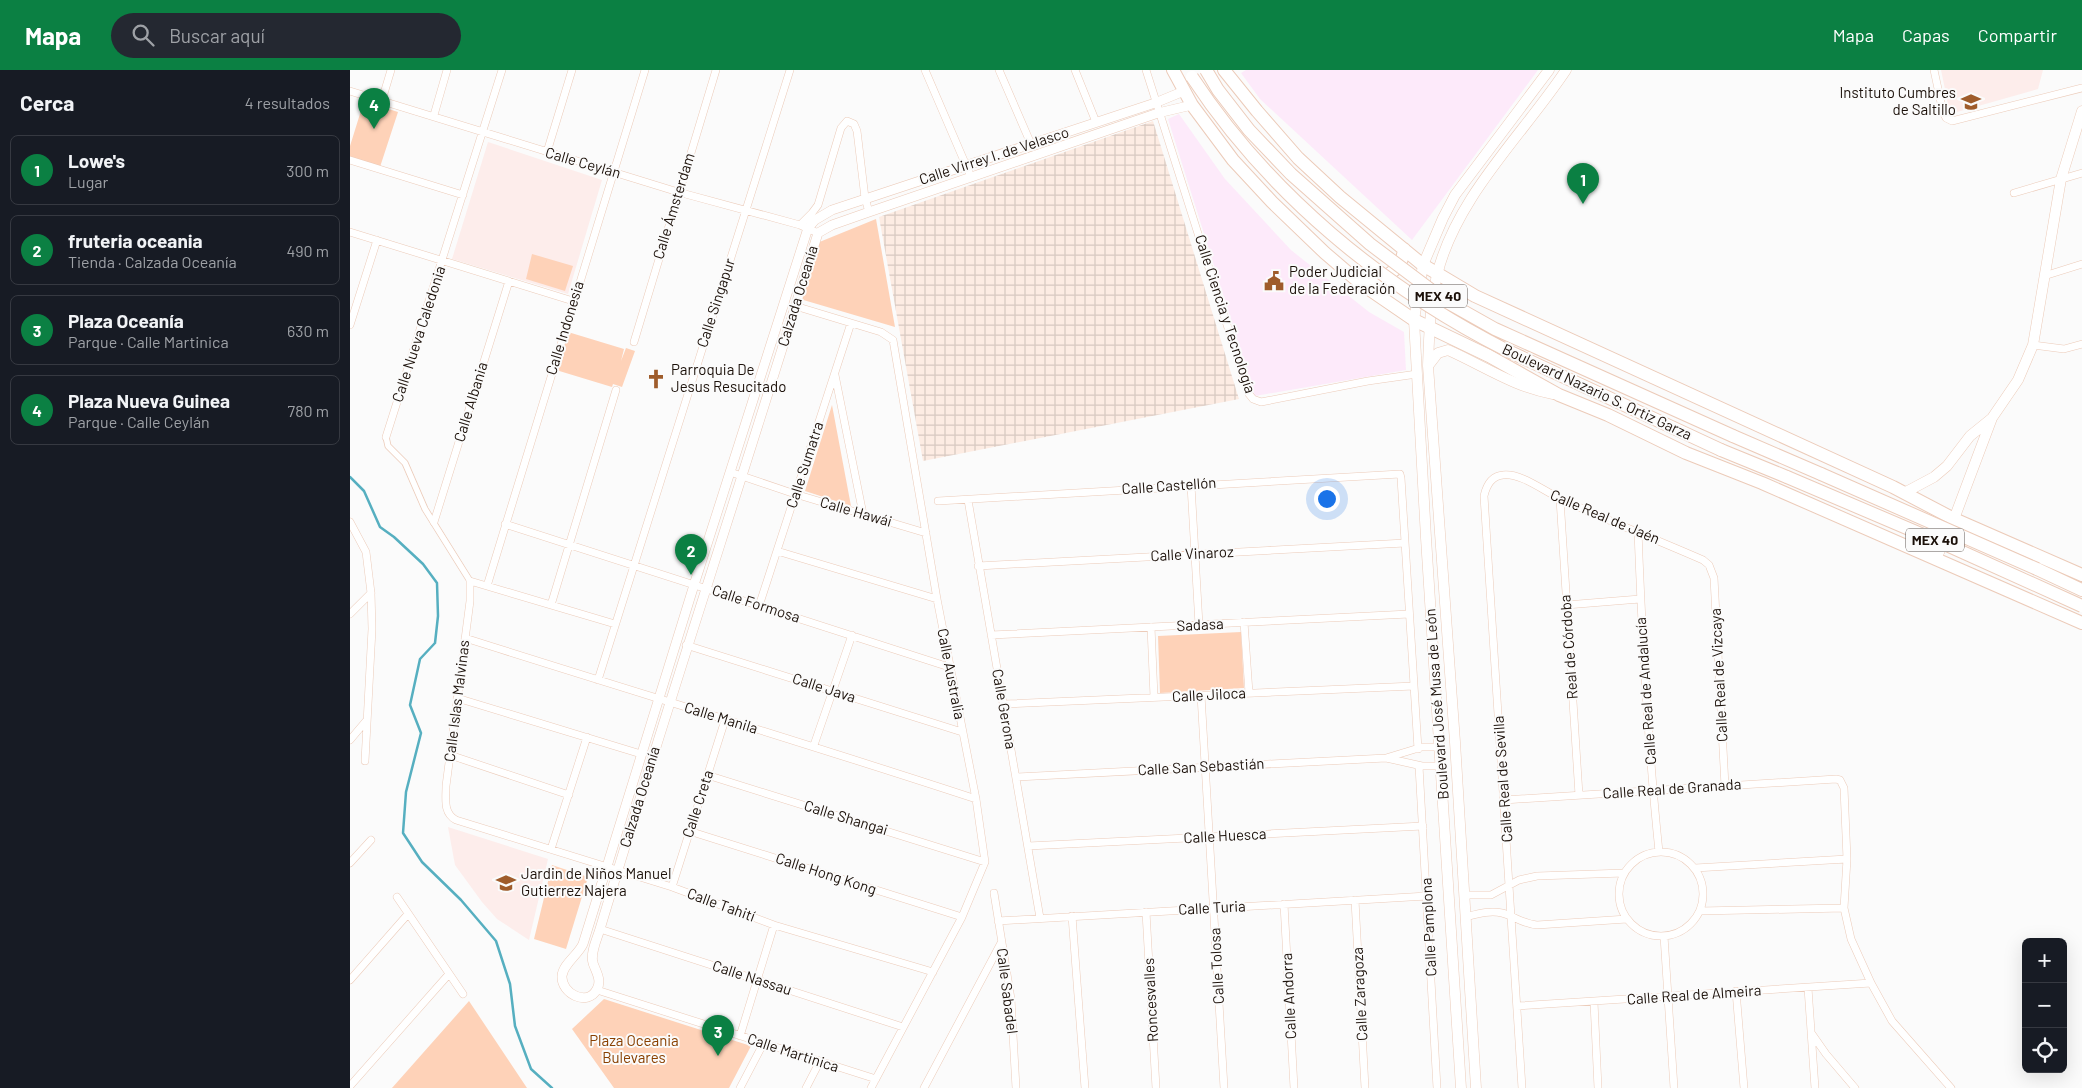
<!DOCTYPE html>
<html lang="es">
<head>
<meta charset="utf-8">
<style>
  body { margin:0; font-family:Barlow,sans-serif; background:#242831; color:#f1f3f6 }
  .controls { position:absolute; right:15px; bottom:15px; display:grid; overflow:hidden; border-radius:8px; box-shadow:0 5px 20px #0002 }
  .controls button { width:45px; height:45px; display:grid; place-items:center; padding:0; border:0; border-bottom:1px solid #363941; background:#171b24; color:#f1f3f6; font:25px sans-serif }
  .you { position:absolute; left:976px; top:428px; width:18px; height:18px; margin:-12px; border:4px solid #fff; border-radius:50%; background:#1a73e8; box-shadow:0 0 0 8px #1a73e833 }
  .badge { display:grid; place-items:center; width:32px; height:32px; border-radius:50%; background:#0b8043; color:#fff; font-size:16px; font-weight:700 }
  .pin { position:absolute; translate:-50% -41px; filter:drop-shadow(0 1px 2px #0008) }
  .pin::after { content:''; position:absolute; top:26px; width:18px; height:15px; background:inherit; clip-path:polygon(0 0,100% 0,50% 100%) }
  .list { margin:0; padding:0; list-style:none }
  h2 { display:flex; justify-content:space-between; align-items:center; height:65px; margin:0; padding:0 20px; font-size:21px }
  h2 small { font-size:16px; font-weight:400; color:#9ea1a6 }
  .list li { display:grid; grid-template-columns:32px 1fr auto; gap:15px; align-items:center; box-sizing:border-box; height:70px; margin:0 10px 10px; padding:0 10px; border:1px solid #363941; border-radius:8px }
  .list b { display:block; font-size:19px; white-space:nowrap }
  .list p { margin:0; font-size:16px; white-space:nowrap; color:#9ea1a6 }
  .list em { font-size:16px; font-style:normal; color:#9ea1a6 }
  .icon { flex:none; width:28px; height:28px; fill:none; stroke:currentColor; stroke-width:2; stroke-linecap:round; stroke-linejoin:round }
  .map { position:relative; flex:none; width:1732px; height:1018px; overflow:hidden }
  header { display:flex; align-items:center; gap:30px; box-sizing:border-box; height:70px; padding:0 25px; background:#0b8043; color:#fff }
  header strong { font-size:24px }
  nav { display:flex; gap:28px; margin-inline-start:auto; font-size:18px }
  .search { width:350px; height:45px; background:#242831; display:flex; align-items:center; gap:12px; box-sizing:border-box; padding:0 18px; border-radius:28px; color:#9ea1a6; font-size:19px }
  main { display:flex }
  aside { flex:1; background:#171b24 }
  .map>svg:first-child { display:block }
  .commercial { fill:#fdeafa }
  .industrial { fill:url(#industrial-grid) }
  .education { fill:#fdedeb }
  .green { fill:#fed2b8 }
  .lines { fill:none; stroke-linecap:round; stroke-linejoin:round }
  .stream { stroke:#56afc0; stroke-width:2.5 }
  .pedestrian-casing { stroke:#eccbb9; stroke-width:7 }
  .minor-casing { stroke:#eccbb9; stroke-width:8 }
  .tertiary-casing { stroke:#eccbb9; stroke-width:10 }
  .secondary-casing { stroke:#eccbb9; stroke-width:11 }
  .trunk-casing { stroke:#eccbb9; stroke-width:14 }
  .pedestrian { stroke:#fff; stroke-width:5.5 }
  .minor { stroke:#fff; stroke-width:7 }
  .tertiary { stroke:#fff; stroke-width:9 }
  .secondary { stroke:#fff; stroke-width:10 }
  .trunk { stroke:#fff; stroke-width:12 }
  .trunk-bridge-casing { stroke:#eccbb9; stroke-width:14; stroke-linecap:butt }
  .trunk-bridge { stroke:#fff; stroke-width:12 }
  .labels { text-anchor:middle; stroke-width:4; stroke-linejoin:round; paint-order:stroke }
  .shield { fill:#fbfbfb; stroke:#5f5752; stroke-width:1 }
  .shield-label { font-size:14px; font-weight:bold; fill:#1c110a }
  .poi-label { font-size:15px; fill:#1c110a; stroke:#fbfbfb; text-anchor:start }
  .street-label { font-size:15px; fill:#1c110a; stroke:#fbfbfb }
  .park-label { font-size:15px; fill:#894001; stroke:#fbfbfb }
</style>
</head>
<body>
<header>
<strong>Mapa</strong>
<div class="search"><svg class="icon" aria-label="search" viewBox="0 0 24 24"><circle cx="10" cy="10" r="6"/><path d="M15 15l6 6"/></svg>Buscar aquí</div>
<nav><a>Mapa</a><a>Capas</a><a>Compartir</a></nav>
</header>
<main>
<aside>
<h2>Cerca<small>4 resultados</small></h2>
<ul class="list">
<li><span class="badge">1</span><div><b>Lowe's</b><p>Lugar</p></div><em>300 m</em></li>
<li><span class="badge">2</span><div><b>fruteria oceania</b><p>Tienda · Calzada Oceanía</p></div><em>490 m</em></li>
<li><span class="badge">3</span><div><b>Plaza Oceanía</b><p>Parque · Calle Martinica</p></div><em>630 m</em></li>
<li><span class="badge">4</span><div><b>Plaza Nueva Guinea</b><p>Parque · Calle Ceylán</p></div><em>780 m</em></li>
</ul>
</aside>
<div class="map">
<svg width="1732" height="1018" viewBox="0 0 1732 1018">
  <defs>
    <pattern id="industrial-grid" width="8" height="8" patternUnits="userSpaceOnUse" patternTransform="scale(1.25)"><rect width="8" height="8" fill="#fdece3"/><path d="M0 4h8M4 0v8" fill="none" stroke="#d8c9c1"/></pattern>
  </defs>
  <rect width="100%" height="100%" fill="#fbfbfb"/>
  <!-- commercial -->
  <path class="commercial" d="M896,0h292l-126,170 -152,-141 -19,-26z
    M829,44l46,65 66,71 78,62 35,20 2,38 -151,26 -87,-277z"/>
  <!-- industrial -->
  <path class="industrial" d="M803,51l86,278 -316,62 -44,-244z"/>
  <!-- education -->
  <path class="education" d="M1591,0h102l-5,19 -88,25z
    M138,72l114,38 -34,114 -116,-35z
    M98,757l100,32 -19,81 -32,-21 -15,-17 -27,-37z"/>
  <!-- green -->
  <path class="green" d="M14,31l34,11 -18,55 -30,-9v-12z
    M526,149l19,108 -95,-28 17,-56z
    M182,184l41,12 -8,25 -39,-12z
    M218,262l56,17 -3,12 5,-13 9,3 -13,36 -9,-3 -1,3 -56,-17z
    M482,335l19,101 -46,-15z
    M891,562l3,56 -84,5 -2,-57z
    M202,795l36,12 -22,72 -32,-10z
    M254,929l147,47 -22,42h-115l-42,-59z
    M119,931l58,87h-135z"/>
  <g class="lines">
    <!-- stream -->
    <path class="stream" d="M0,407l14,14 16,36 14,10 29,27 14,19 1,33 -3,27 -15,16 -10,46 11,28 -15,59 -3,41 19,29 39,38 35,41 14,43 5,42 16,43 21,19"/>
    <defs>
      <path id="pedestrian" d="M36,367l2,9 17,17 20,46 45,72"/>
      <path id="minor" d="M575,0l46,107
        M649,0l32,74
        M725,0l21,52
        M796,0l103,324 4,5 8,3 107,-21 49,-7
        M1584,0l9,42 3,6 6,3 130,-33
        M0,21l328,101 122,33 18,8
        M32,30l9,-30
        M84,45l13,-45
        M197,82l25,-82
        M0,90l113,35
        M1664,123l68,-20
        M450,155l12,-12 6,-8 23,-77 6,-7 7,3 3,7 8,67 4,14
        M0,162l223,69
        M1694,206l38,-12
        M445,236l86,26 12,8 44,259 39,200 9,63 -23,55 -91,171
        M0,255l27,-85
        M284,272l82,-272
        M1683,275l31,4 18,-5
        M485,305l28,139
        M36,367l116,-367
        M380,402l65,22 131,39
        M841,415l8,140
        M1210,429l19,296
        M618,430l72,418
        M588,431l462,-27 1,4 17,271
        M0,452l16,30 5,41 1,36 -7,132
        M84,452l75,-241
        M155,454l444,143
        M1288,461c4,107 10,214 21,321
        M427,481l160,48
        M628,496l427,-23
        M137,516l158,-516
        M201,535l65,-215
        M1216,535l74,-6
        M409,536l92,-283
        M0,544l21,-21
        M894,552l5,71
        M265,554l-145,-43v20l-24,185c0,13 -3,27 10,34l216,67 102,38 159,47
        M801,557l3,70
        M641,565l418,-21
        M115,568c170,54 341,105 511,161
        M336,575l276,87
        M248,610l192,-610
        M851,625l23,393
        M107,628l184,56
        M654,634l410,-18
        M0,670l16,-19
        M464,675l38,-110
        M100,685l119,40
        M1036,688l36,8h19
        M1069,696l18,322
        M357,705l278,87
        M667,707l369,-19 36,-11h18
        M1154,730l332,-21 4,1 4,8 3,71 -3,49 7,31 20,44 21,38 59,67
        M339,761l273,86
        M678,776l395,-20
        M201,779l36,-112
        M1269 824a42 42 0 1 1 84 0a42 42 0 1 1-84 0Z
        M0,793l21,-23
        M1345,798l152,-9
        M322,817l53,-167
        M644,823l17,106 5,89
        M1114,825h27l28,-15 18,-4 87,-3
        M47,827l66,97
        M1005,830l10,188
        M934,834l10,184
        M1350,841l144,-3
        M796,842l10,176
        M722,846l13,172
        M1115,847c12,-3 25,-7 37,-4 12,3 21,11 35,12l90,-6
        M648,851l429,-25
        M250,859l303,98
        M1314,866l10,152
        M0,910l58,-66
        M1458,918l7,100
        M247,920l279,89
        M1386,921l8,97
        M1244,932l4,86
        M1167,936l354,-23
        M1462,964l14,20 29,34
        M390,966l34,-111
        M0,1016l99,-112
        M390,1018l23,-44
        M456,1018l14,-27
        M574,1018l77,-145
        M1172,1018l-38,-592c2,-9 7,-20 19,-21 18,-2 39,15 56,23 47,22 96,41 144,62l6,5 5,13 11,208"/>
      <path id="tertiary" d="M834,21l-29,12 -323,107 -17,10 -7,8 -114,357 -111,359c-5,11 -20,20 -21,32 -1,18 26,31 35,13 5,-9 -1,-17 -4,-26 -3,-10 4,-24 7,-34 70,-233 147,-464 218,-696l14,-8 37,-13 289,-99 34,-8"/>
      <path id="secondary" d="M1078,296l10,-13 10,-3c36,16 66,37 105,44
        M1554,423l30,-16 13,-11 23,-30 21,-17
        M1586,489l18,-40 38,-101 26,-38 15,-35 28,-166 21,-68
        M1111,1018l-35,-550 -12,-218 9,-55 20,-47 12,-23 94,-125
        M1126,1018l-21,-346 -27,-376c1,-30 2,-61 9,-91 19,-78 85,-139 129,-205"/>
      <path id="trunk" d="M823,0l19,35 41,55 39,42 53,51 35,30 54,37 75,36 70,39 49,20 78,38 76,30 320,140
        M874,0l33,41 41,47 42,39 83,68 52,31 418,191 61,32 128,56
        M1010,213c22,-3 42,-10 44,-34
        M1383,366l88,38
        M1371,380l66,27
        M1687,499l45,21"/>
    </defs>
    <!-- pedestrian casing -->
    <use href="#pedestrian" class="pedestrian-casing"/>
    <!-- minor casing -->
    <use href="#minor" class="minor-casing"/>
    <!-- tertiary casing -->
    <use href="#tertiary" class="tertiary-casing"/>
    <!-- secondary casing -->
    <use href="#secondary" class="secondary-casing"/>
    <!-- trunk casing -->
    <use href="#trunk" class="trunk-casing"/>
    <!-- pedestrian -->
    <use href="#pedestrian" class="pedestrian"/>
    <!-- minor -->
    <use href="#minor" class="minor"/>
    <!-- tertiary -->
    <use href="#tertiary" class="tertiary"/>
    <!-- secondary -->
    <use href="#secondary" class="secondary"/>
    <!-- trunk -->
    <use href="#trunk" class="trunk"/>
    <defs>
      <path id="trunk-bridge" d="M856,0l12,20 31,40 42,44 79,70 77,58 48,27 238,107
        M842,7c77,117 190,210 314,273l215,100
        M1471,404l216,95
        M1437,407l162,69 133,60"/>
    </defs>
    <!-- trunk-bridge casing -->
    <use href="#trunk-bridge" class="trunk-bridge-casing"/>
    <!-- trunk-bridge -->
    <use href="#trunk-bridge" class="trunk-bridge"/>
  </g>
  <!-- icons -->
  <defs>
    <symbol id="school-bare" viewBox="-9 -9 18 18"><path d="M0-5L7-2L0 1L-7-2ZM-4 1L0 2.5L4 1V4Q0 6-4 4Z" fill="#9f5c2b" stroke="#fbfbfb" stroke-width="2.5" paint-order="stroke"/></symbol>
    <symbol id="civic-bare" viewBox="-9 -9 18 18"><path d="M-.6-6.5H3V-4.5H.6V-3L4-1V1h2V6H-6V1h2V-1L-.6-3ZM-1.2 2.5V6h2.4V2.5Z" fill="#9f5c2b" stroke="#fbfbfb" stroke-width="2.5" paint-order="stroke"/></symbol>
    <symbol id="church-bare" viewBox="-9 -9 18 18"><path d="M-1.2-6h2.4v3.5h3.3v2.4h-3.3V6h-2.4V-.1h-3.3v-2.4h3.3Z" fill="#9f5c2b" stroke="#fbfbfb" stroke-width="2.5" paint-order="stroke"/></symbol>
  </defs>
  <g fill-rule="evenodd">
    <use href="#school-bare" x="1607" y="18" width="28" height="28"/>
    <use href="#civic-bare" x="910" y="197" width="28" height="28"/>
    <use href="#church-bare" x="292" y="295" width="28" height="28"/>
    <use href="#school-bare" x="142" y="799" width="28" height="28"/>
  </g>
  <g class="labels">
    <!-- shield labels -->
    <g class="shield">
      <rect x="1059" y="214.5" width="58" height="23" rx="4"/>
      <rect x="1556" y="458.5" width="58" height="23" rx="4"/>
    </g>
    <g class="shield-label">
      <text x="1088" y="231">MEX 40</text>
      <text x="1585" y="475">MEX 40</text>
    </g>
    <!-- poi labels -->
    <g class="poi-label">
      <text x="1606" y="28" text-anchor="end">Instituto Cumbres<tspan x="1606" dy="17">de Saltillo</tspan></text>
      <text x="939" y="207">Poder Judicial<tspan x="939" dy="17">de la Federación</tspan></text>
      <text x="321" y="305">Parroquia De<tspan x="321" dy="17">Jesus Resucitado</tspan></text>
      <text x="171" y="809">Jardin de Niños Manuel<tspan x="171" dy="17">Gutierrez Najera</tspan></text>
    </g>
    <!-- street labels -->
    <g class="street-label">
      <text transform="translate(644 86) rotate(-18)" y="5">Calle Virrey I. de Velasco</text>
      <text transform="translate(233 93) rotate(16)" y="5">Calle Ceylán</text>
      <text transform="translate(324 136) rotate(-73)" y="5">Calle Ámsterdam</text>
      <text transform="translate(448 226) rotate(-73)" y="5">Calzada Oceanía</text>
      <text transform="translate(366 233) rotate(-72)" y="5">Calle Singapur</text>
      <text transform="translate(875 244) rotate(72)" y="5">Calle Ciencia y Tecnología</text>
      <text transform="translate(215 258) rotate(-73)" y="5">Calle Indonesia</text>
      <text transform="translate(69 264) rotate(-72)" y="5">Calle Nueva Caledonia</text>
      <text transform="translate(1247 322) rotate(25)" y="5">Boulevard Nazario S. Ortiz Garza</text>
      <text transform="translate(121 332) rotate(-73)" y="5">Calle Albania</text>
      <text transform="translate(455 395) rotate(-72)" y="5">Calle Sumatra</text>
      <text transform="translate(819 416) rotate(-4)" y="5">Calle Castellón</text>
      <text transform="translate(506 442) rotate(16)" y="5">Calle Hawái</text>
      <text transform="translate(1255 447) rotate(23)" y="5">Calle Real de Jaén</text>
      <text transform="translate(842 484) rotate(-3)" y="5">Calle Vinaroz</text>
      <text transform="translate(406 534) rotate(18)" y="5">Calle Formosa</text>
      <text transform="translate(850 555) rotate(-3)" y="5">Sadasa</text>
      <text transform="translate(1219 577) rotate(-94)" y="5">Real de Córdoba</text>
      <text transform="translate(601 604) rotate(79)" y="5">Calle Australia</text>
      <text transform="translate(1369 605) rotate(-93)" y="5">Calle Real de Vizcaya</text>
      <text transform="translate(474 618) rotate(18)" y="5">Calle Java</text>
      <text transform="translate(1296 621) rotate(-94)" y="5">Calle Real de Andalucía</text>
      <text transform="translate(859 625) rotate(-3)" y="5">Calle Jiloca</text>
      <text transform="translate(107 631) rotate(-83)" y="5">Calle Islas Malvinas</text>
      <text transform="translate(1087 634) rotate(-94)" y="5">Boulevard José Musa de León</text>
      <text transform="translate(654 639) rotate(80)" y="5">Calle Gerona</text>
      <text transform="translate(371 648) rotate(17)" y="5">Calle Manila</text>
      <text transform="translate(851 697) rotate(-3)" y="5">Calle San Sebastián</text>
      <text transform="translate(1153 709) rotate(-94)" y="5">Calle Real de Sevilla</text>
      <text transform="translate(1322 719) rotate(-4)" y="5">Calle Real de Granada</text>
      <text transform="translate(290 727) rotate(-73)" y="5">Calzada Oceanía</text>
      <text transform="translate(348 734) rotate(-72)" y="5">Calle Creta</text>
      <text transform="translate(496 748) rotate(17)" y="5">Calle Shangai</text>
      <text transform="translate(875 766) rotate(-3)" y="5">Calle Huesca</text>
      <text transform="translate(476 804) rotate(18)" y="5">Calle Hong Kong</text>
      <text transform="translate(371 835) rotate(20)" y="5">Calle Tahití</text>
      <text transform="translate(862 838) rotate(-3)" y="5">Calle Turia</text>
      <text transform="translate(1079 857) rotate(-93)" y="5">Calle Pamplona</text>
      <text transform="translate(867 896) rotate(-93)" y="5">Calle Tolosa</text>
      <text transform="translate(402 908) rotate(18)" y="5">Calle Nassau</text>
      <text transform="translate(657 921) rotate(83)" y="5">Calle Sabadel</text>
      <text transform="translate(1010 924) rotate(-93)" y="5">Calle Zaragoza</text>
      <text transform="translate(1344 925) rotate(-4)" y="5">Calle Real de Almeira</text>
      <text transform="translate(939 926) rotate(-93)" y="5">Calle Andorra</text>
      <text transform="translate(801 930) rotate(-93)" y="5">Roncesvalles</text>
      <text transform="translate(443 983) rotate(18)" y="5">Calle Martinica</text>
    </g>
    <!-- park labels -->
    <g class="park-label">
      <text x="284" y="976">Plaza Oceania<tspan x="284" dy="17">Bulevares</tspan></text>
    </g>
  </g>
</svg>
<div class="controls">
<button>+</button>
<button>−</button>
<button><svg class="icon" aria-label="locate" viewBox="0 0 24 24"><circle cx="12" cy="12" r="6"/><path d="M12 2v4M12 18v4M2 12h4M18 12h4"/></svg></button>
</div>
<div class="you"></div>
<div class="pin badge" style="left:1233px;top:134px">1</div>
<div class="pin badge" style="left:341px;top:505px">2</div>
<div class="pin badge" style="left:368px;top:986px">3</div>
<div class="pin badge" style="left:24px;top:59px">4</div>
</div>
</main>
</body>
</html>
